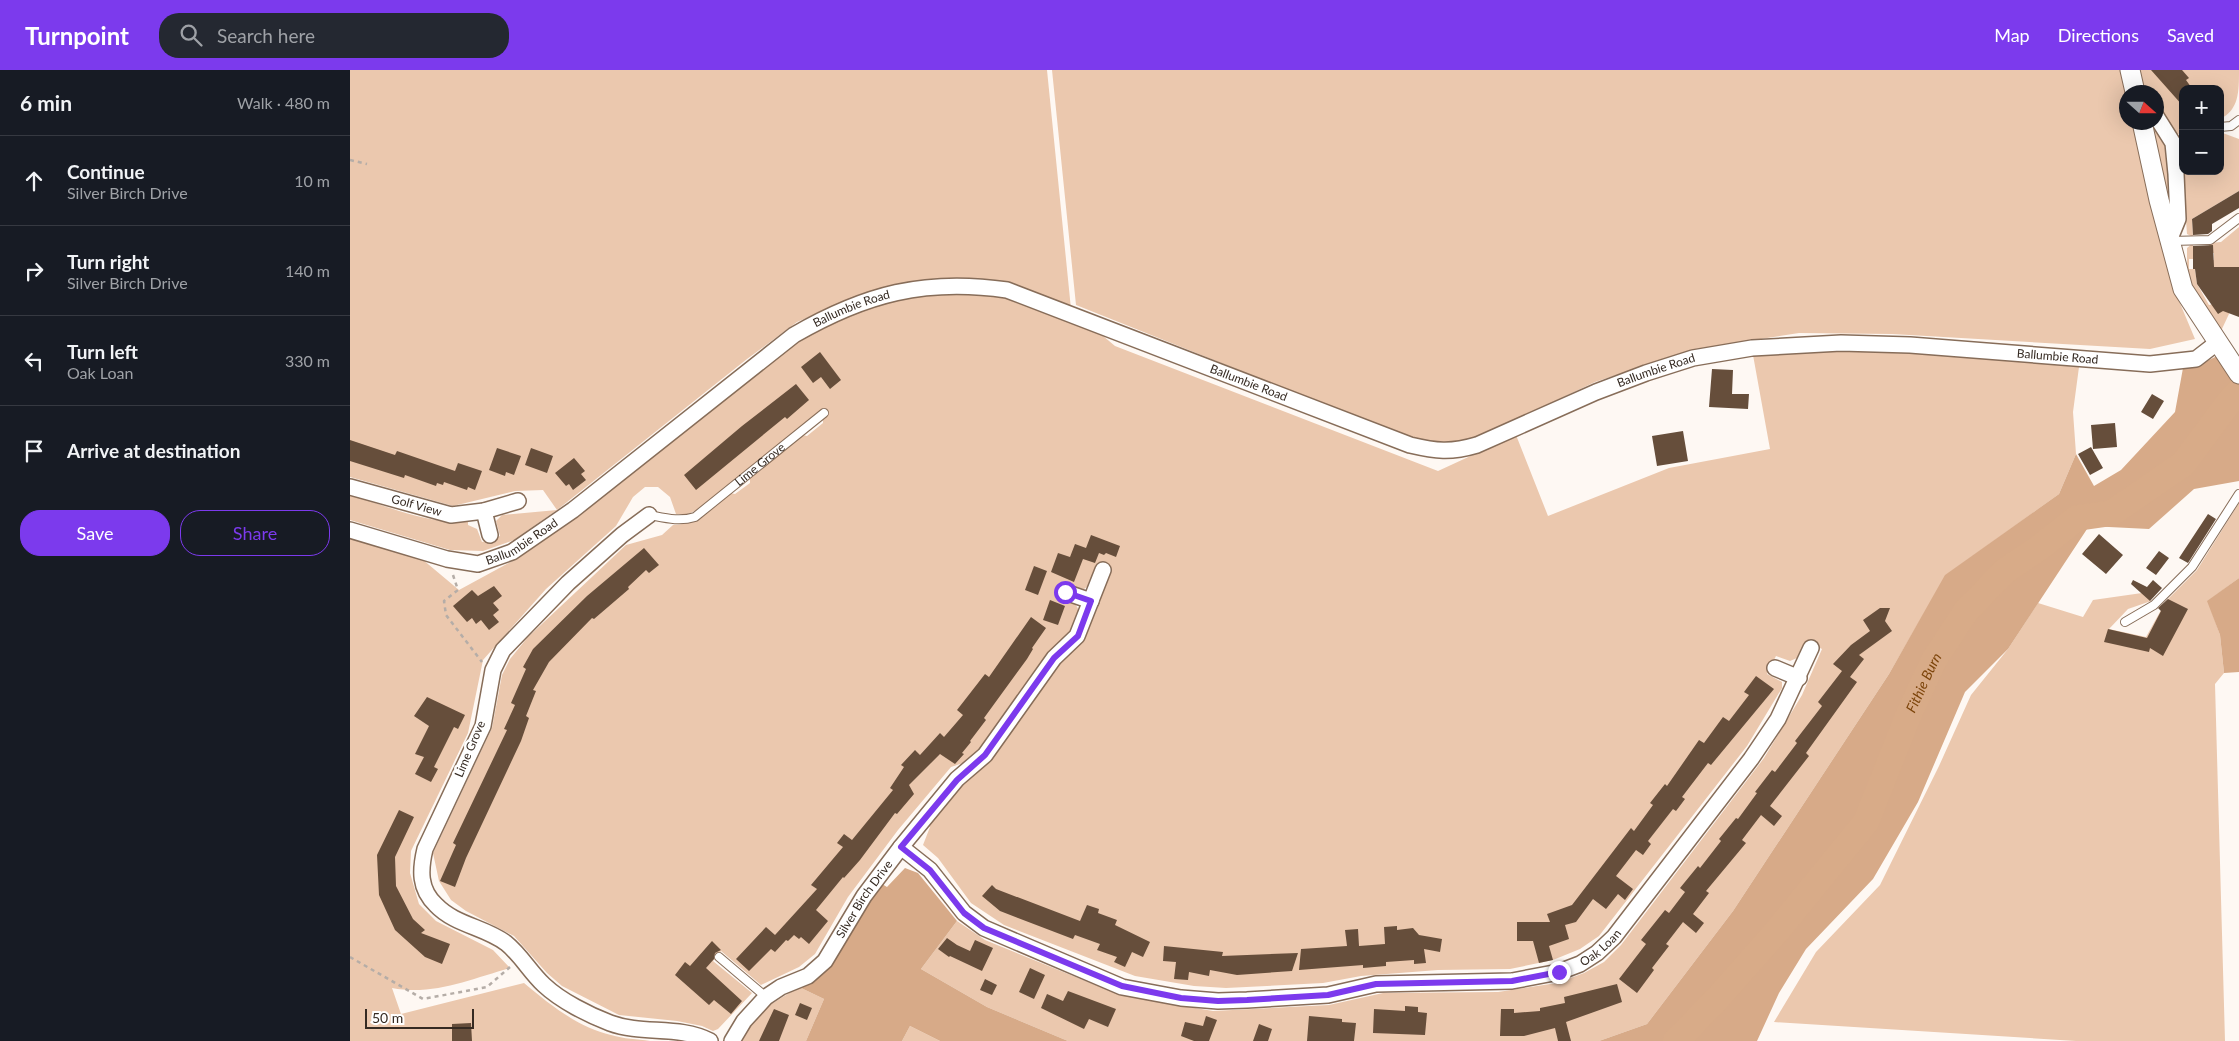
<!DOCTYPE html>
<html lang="en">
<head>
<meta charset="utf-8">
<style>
  body { margin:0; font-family:Lato,sans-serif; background:#242831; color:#f1f3f6 }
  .controls { position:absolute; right:15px; top:15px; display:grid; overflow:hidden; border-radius:10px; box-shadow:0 5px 20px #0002 }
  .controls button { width:45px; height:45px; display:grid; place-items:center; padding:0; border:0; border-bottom:1px solid #363941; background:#171b24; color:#f1f3f6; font:25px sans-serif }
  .compass { position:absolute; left:1769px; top:15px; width:45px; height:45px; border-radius:50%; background:#171b24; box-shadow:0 5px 20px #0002; rotate:111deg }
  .scale { position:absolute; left:15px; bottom:12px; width:109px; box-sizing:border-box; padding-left:5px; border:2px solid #352a22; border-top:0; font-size:14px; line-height:18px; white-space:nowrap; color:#352a22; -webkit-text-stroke:4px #fff; paint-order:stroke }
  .stop { position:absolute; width:15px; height:15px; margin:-11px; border:4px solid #7c3aed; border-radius:50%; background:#fff }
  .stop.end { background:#7c3aed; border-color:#fff; box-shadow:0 1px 5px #0008 }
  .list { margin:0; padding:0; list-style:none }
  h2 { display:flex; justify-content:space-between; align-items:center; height:65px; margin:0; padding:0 20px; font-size:21px }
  h2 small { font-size:16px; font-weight:400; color:#9ea1a6 }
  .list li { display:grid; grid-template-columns:32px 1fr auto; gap:15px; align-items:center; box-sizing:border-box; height:90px; padding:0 20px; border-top:1px solid #363941 }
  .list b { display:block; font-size:19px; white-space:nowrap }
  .list p { margin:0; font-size:16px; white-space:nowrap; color:#9ea1a6 }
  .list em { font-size:16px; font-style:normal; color:#9ea1a6 }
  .actions { display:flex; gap:10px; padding:15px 20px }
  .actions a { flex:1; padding:11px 0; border:1px solid #7c3aed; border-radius:20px; text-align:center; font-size:18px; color:#7c3aed }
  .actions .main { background:#7c3aed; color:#fff }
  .icon { flex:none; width:28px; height:28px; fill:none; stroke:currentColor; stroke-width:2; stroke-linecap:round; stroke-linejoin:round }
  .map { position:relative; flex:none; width:1889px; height:971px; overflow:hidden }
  header { display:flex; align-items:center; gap:30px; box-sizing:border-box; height:70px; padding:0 25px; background:#7c3aed; color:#fff }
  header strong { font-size:24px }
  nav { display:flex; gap:28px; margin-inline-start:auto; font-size:18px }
  .search { width:350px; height:45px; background:#242831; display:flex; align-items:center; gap:12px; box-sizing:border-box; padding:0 18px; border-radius:20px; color:#9ea1a6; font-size:19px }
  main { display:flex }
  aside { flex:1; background:#171b24 }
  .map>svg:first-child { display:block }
  .green { fill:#ebc8ae }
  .forest { fill:#d7aa88 }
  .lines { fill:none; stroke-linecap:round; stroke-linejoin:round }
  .river { stroke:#d8ab88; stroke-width:26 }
  .building { fill:#664e3b }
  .service-casing { stroke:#876d59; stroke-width:10 }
  .minor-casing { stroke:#876d59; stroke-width:18 }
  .tertiary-casing { stroke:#876d59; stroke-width:21 }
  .path { stroke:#b5ada7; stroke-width:2.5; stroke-dasharray:4 4; stroke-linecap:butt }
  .service { stroke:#fff; stroke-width:8 }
  .minor { stroke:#fff; stroke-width:15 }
  .tertiary { stroke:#fff; stroke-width:19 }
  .route { stroke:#7c3aed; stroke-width:6 }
  .labels { text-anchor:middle; stroke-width:5; stroke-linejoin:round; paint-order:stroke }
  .street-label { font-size:12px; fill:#352a22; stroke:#fff }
  .water-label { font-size:14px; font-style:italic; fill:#7d450b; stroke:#fff }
</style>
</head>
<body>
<header>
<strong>Turnpoint</strong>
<div class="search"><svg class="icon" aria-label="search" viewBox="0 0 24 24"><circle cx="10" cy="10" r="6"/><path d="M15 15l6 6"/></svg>Search here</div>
<nav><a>Map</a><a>Directions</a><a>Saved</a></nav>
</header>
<main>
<aside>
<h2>6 min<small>Walk · 480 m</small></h2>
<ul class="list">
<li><svg class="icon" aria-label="ahead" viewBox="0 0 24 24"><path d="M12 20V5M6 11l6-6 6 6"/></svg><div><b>Continue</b><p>Silver Birch Drive</p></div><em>10 m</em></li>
<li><svg class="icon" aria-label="right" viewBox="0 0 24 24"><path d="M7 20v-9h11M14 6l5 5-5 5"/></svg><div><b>Turn right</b><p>Silver Birch Drive</p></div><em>140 m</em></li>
<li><svg class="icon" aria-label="left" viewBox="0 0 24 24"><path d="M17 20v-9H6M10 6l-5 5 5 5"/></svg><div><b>Turn left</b><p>Oak Loan</p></div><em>330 m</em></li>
<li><svg class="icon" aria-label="arrive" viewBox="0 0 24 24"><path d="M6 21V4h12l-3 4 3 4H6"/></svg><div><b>Arrive at destination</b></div></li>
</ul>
<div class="actions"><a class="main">Save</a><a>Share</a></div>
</aside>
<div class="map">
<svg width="1889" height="971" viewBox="0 0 1889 971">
  <rect width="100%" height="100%" fill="#fef8f3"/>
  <!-- green -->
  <path class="green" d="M0,0h697l24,239 44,37 323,125 78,-36 32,81 121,-48 101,-19 -17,-94 88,-5 69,1 169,16 -6,45 3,42 -17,40 -113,81 -57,99 -156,237 -86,113 -48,17h-531l-81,-34 -66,-38 36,-48 28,19 135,55 93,16 116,-6 54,-12 115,-1 59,-9 27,-10 20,-11 17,-17 143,-187 38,-63 20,-46 -16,-8 -9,17 -7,3 -14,-5 -9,18 15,8v6l-35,58 -148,190 -19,13 -27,11 -43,9 -72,1 -77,6 -38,7 -97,5 -32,-2 -59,-10 -131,-51 -33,-22 -33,-45 -15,-13 7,-18 -4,-3 50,-57 13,-6 70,-100 23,-23 26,-65 -11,-4 -6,15 -7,5 -17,-3 -4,12c9,3 17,7 16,18 -2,17 -21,28 -30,39 -28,33 -52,71 -77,105l-21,7 -53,63 -50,67 -33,57 -16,13 -38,18 -40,-34 -8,10 39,32 -34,36 -5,2 -11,-5 -25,-5 -58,-6 -57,-29 -15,-13 -33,-37 -48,-25 -15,-11 -12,-19 -6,-28 59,-125 10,-53 8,-16 18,-22 98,-92 36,-10 11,-10c25,-1 39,-16 57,-32l5,1 15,-11v-5l53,-43 4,1 16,-13v-4l4,-4 -5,-5 -121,98 -13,6h-12l-6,-17 -12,-10h-13l-12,10 -17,29 -70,63 -63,71 -15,73 -57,118 -1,22 9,31 17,17 57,29 17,18c-39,11 -77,28 -118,20l9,26 123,-31c25,21 55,45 87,52 13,4 26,4 39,6h-300v-506l66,19 43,36 59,-32 139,-104 141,-115 54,-28 -6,-10 -49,21 -50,37 -190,151 -43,30 -31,11 -33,-1 -100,-30v-25c38,11 78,30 118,26v4l9,4 5,13 18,-6 -4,-15 6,-6 55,-5 -14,-20 -28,1 -62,15 -103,-29z
    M702,0h1070l4,22v30l7,1 41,166 21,50 -45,10 -258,-15 -93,-1 -103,16 -101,33 -122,58 -30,6 -31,-7 -336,-134z
    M1789,0h100c0,22 0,40 -19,49v-30h-37v43l-7,3 -19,-31 -1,-12h-9l-5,-5z
    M1799,53h6l12,18 5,81z
    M1870,62l19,7v52l-47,28 1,18 -6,-3 -6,-83 2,-4v24h37z
    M1889,157v40h-30v-6l5,-1v-7h-5v-10l12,-1z
    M1843,173v16h-4v10h6l2,15 12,21 27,-6 -15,32 -29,-42 -5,-12v-29z
    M1889,433v75l-31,23 12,34 4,38 -9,11 10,357h-149l-302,-19 42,-70 64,-67 59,-119 32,-71 37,-46 30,-46 45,14 10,-17 49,-7 9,8 -23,8 -19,20 37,8 20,-36 31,-31z
    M449,917l25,12 -18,42h-67l14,-20 16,-18h4z
    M560,956l30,15h-38z"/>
  <!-- forest -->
  <path class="forest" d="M1867,286l22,33v92l-45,8 -45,40 -60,-3 -81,123 -43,43 -47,110 -45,77 -67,70 -27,44 -22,48h-158l48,-17 86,-113 156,-237 56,-99 114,-81 17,-40 18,32 27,-16 54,-58 8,-44 14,-2z
    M1889,508v94l-15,1 -4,-38 -13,-34z
    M555,798l13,5 39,48 -36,48 66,38 81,34h-128l-30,-15 -8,15h-96l18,-42 -25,-12 83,-103 5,3z"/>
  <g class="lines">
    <!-- river -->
    <path class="river" id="s1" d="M1326,971l40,-41 61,-69 89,-109 43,-108 25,-54 32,-49 39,-40 34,-23 38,-30 35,-5 71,-49 47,-63 9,-9"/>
  </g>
  <!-- building -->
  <path class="building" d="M1801,0h31l7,8 -3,2 5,7 -8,2v17z
    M1889,121v17l-27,16v7l-4,3 -15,1 -1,-16z
    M1863,175l1,22h25v50l-16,-6 -5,3 -21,-30 -2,-15h-2v-23z
    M470,282l21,28 -11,9 -9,-12 -8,6 -12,-16z
    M1362,299l21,1 -1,24h17l-1,15 -39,-2z
    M446,314l13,16 -22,19 -2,-2 -89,73 -12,-15 58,-49z
    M1802,324l12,7 -11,18 -12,-7z
    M1765,353l2,24 -24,2 -2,-24z
    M1333,361l5,30 -31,5 -5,-30z
    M0,370l45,15 2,-4 58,20 3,-8 24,8 -7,19 -7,-3 -1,3 -23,-8 -1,3 -6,-2 -1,3 -31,-11 -1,3 -54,-17z
    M1741,377l12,21 -13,7 -12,-21z
    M147,378l24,8 -7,19 -8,-3 -1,4 -16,-6z
    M181,378l22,8 -6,17 -22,-8z
    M224,388l11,13 -4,3 5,6 -13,10 -4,-6 -3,2 -11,-13z
    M1858,444l8,5 -28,44 -9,-5z
    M1749,464l24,21 -17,19 -24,-20z
    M741,465l29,11 -4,11 -10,-4 -2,2 -5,-2 -4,10 -12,-4 -9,23 -23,-10 7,-19 12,4 5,-13 11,4z
    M294,478l15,17 -10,8 -3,-3 -18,17 1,2 -35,30 -2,-1 -43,44 -16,28 3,1 -10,25 3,2 -8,23 -55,117 -11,29 -15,-6 16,-36 -3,-2 54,-113 -3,-1 11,-24 -4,-2 15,-34 -3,-2 10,-18 54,-53z
    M1809,481l10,7 -13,17 -10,-7z
    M684,496l13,5 -9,24 -13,-5z
    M1783,510l14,7 6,-7 9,8 -12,13 -19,-17z
    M144,516l8,10 -9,7 6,7 -6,5 6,7 -10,8 -8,-10 -5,4 -4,-6 -5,4 -14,-16 19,-16 6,6z
    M1818,529l20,10 -25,47 -13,-8 -1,4 -45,-10 4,-13 39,9 14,-27 -3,-3z
    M700,530l15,6 -7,19 -15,-5z
    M1530,538h10l-5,13 7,10 -33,24 5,4 -14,18 7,5 -51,71 3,3 -39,50 12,10 -8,10 -13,-11 -19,25 4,3 -40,48 3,2 -16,21 11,9 -8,10 -13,-11 -17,22 3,2 -17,22 2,2 -17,23 -18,-14 27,-35 -5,-4 24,-30 4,3 16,-21 -5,-4 18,-22 2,2 21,-27 -2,-2 17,-21 2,1 19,-26 -2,-1 17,-22 3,2 22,-29 -2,-2 27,-35 -4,-4 24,-31 -9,-7 18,-19 19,-14 -7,-11z
    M681,547l15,11 -14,20 1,1 -6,10 -43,59 2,2 -16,21 1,1 -9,11 2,1 -9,10 -15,-10 -31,31 5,9 -17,20 -2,-1 -35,47 -16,18 -1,-1 -27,33 12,11 -19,23 -8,-7 -2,2 -5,-4 -6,6 -2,-1 -11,12 -4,-3 -22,22 -13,-12 30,-32 9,8 42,-46 -6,-4 32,-38 -6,-4 7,-9 8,6 41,-50 -3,-2 14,-21 -3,-2 14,-15 5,5 20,-22 4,4 19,-22 -6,-5 28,-36 4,3z
    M1406,606l18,13 -63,76 -3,-2 -26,34 3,2 -9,12 -3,-2 -25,32 3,3 -8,11 -7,-5 -20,26 17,13 -8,11 -7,-6 -12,15 -13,-10 -17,23 -11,3 4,14 -20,7 4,14 -14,3 -6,-22h-16v-19h33l-3,-8 25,-9 59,-77 3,3 19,-26 -3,-2 15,-19 2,2 32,-46 5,3 19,-26 6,4 20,-26 -5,-3z
    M77,627l38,18 -7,14 -4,-2 -20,40 4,2 -7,13 -16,-8 9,-17 -9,-3 14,-28 -15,-10z
    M49,740l15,7 -19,40 1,29 17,33 12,11 -4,3 29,11 -8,20 -17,-7 -30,-27 -16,-35 -2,-40z
    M642,815l4,4 84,32 7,-16 12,4 -1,4 19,7 -2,5 35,17 -7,15 -11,-5 -7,15 -11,-5 3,-5 -20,-7 3,-6 -25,-9 -2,4 -73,-28 -18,-15z
    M1047,856v4l16,-2 6,7 23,4 -2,13 -16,-3 2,14 -12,1v-4l-28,2v4l-23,2v-3l-64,5 2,-21 46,-3 -2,-16 13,-1 1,17 26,-2 -1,-17z
    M597,868l10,7 13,6 5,-11 18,8 -11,23 -32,-15 -1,1 -11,-8z
    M362,871l9,9 -6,3 -1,6 -8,9 36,33 -11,13 -17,-14 -5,5 -34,-30 10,-13 5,4z
    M814,876l59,6 -1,4 76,-3 -6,18 -55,4 -27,-5 -1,6 -20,-4 -1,8 -14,-1 2,-17 -13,-1z
    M680,898l15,7 -11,24 -15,-7z
    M635,909l12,6 -5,10 -12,-5z
    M1267,914l5,18 -56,20 5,19h-13l-3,-13 -31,8h-24l1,-27h13v4l26,-2v-3l25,-5 -1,-6z
    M718,921l48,18 -8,18 -19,-8 -5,10 -43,-21 6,-14 16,7z
    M450,933l12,5 -5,12 -12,-5z
    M1055,936l13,1v5l9,1 -2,22 -52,-2 1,-24 31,2z
    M424,939l15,6 -10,26h-20z
    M856,946l11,4 -8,21h-15l-13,-5 4,-14 18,4z
    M959,946l33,3v3l14,1 -2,18h-47z
    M121,953l1,18h-20v-17z
    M909,954l13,5 -4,12h-15z"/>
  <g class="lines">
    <defs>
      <g id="service">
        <path d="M1870,57l11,-1 8,-6"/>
        <path d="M1821,171l39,-1 29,-22"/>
        <path id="s2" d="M299,445c16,3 30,7 46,2l129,-104"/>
        <path d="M1775,552l29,-17 38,-38 47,-73"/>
        <path d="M369,887l47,40"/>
      </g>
      <g id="minor">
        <path d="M1806,46l17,27 3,31 2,45 -9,22"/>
        <path id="s3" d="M0,417l101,28 33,-4 34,-10"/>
        <path d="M134,441l6,24"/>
        <path d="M299,445l-27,20 -54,48 -65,67 -10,20 -10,56 -58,123c-5,21 -6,40 11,56 19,20 49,22 70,38 15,12 24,29 38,42 17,16 45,30 66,38 33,12 69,2 100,18"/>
        <path id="s4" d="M0,460l97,29 31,5 34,-12 61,-42 221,-175c71,-41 131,-57 213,-45l403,155c26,6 40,8 67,0l119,-53 50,-19 47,-15 59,-10 89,-5 69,2 240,19 46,-5 22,-17"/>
        <path d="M715,522l26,9"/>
        <path d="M1425,598l24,10"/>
        <path id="s5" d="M551,777l29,23 34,43 20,15 138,59 59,11 37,3 29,-1 81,-5 48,-11 136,-3 47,-9 21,-8 17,-11 17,-16 137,-178 27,-40 33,-71"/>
        <path id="s6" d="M382,971l12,-20 22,-24 15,-10 27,-11 17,-15 39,-65 37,-49 56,-68 28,-24 69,-97 23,-22 26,-66"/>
      </g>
      <path id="tertiary" d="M1780,0l5,22
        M1792,52l17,78 24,89 56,85"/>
    </defs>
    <!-- service casing -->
    <use href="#service" class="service-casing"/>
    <!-- minor casing -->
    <use href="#minor" class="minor-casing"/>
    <!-- tertiary casing -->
    <use href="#tertiary" class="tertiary-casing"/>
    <!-- path -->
    <path class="path" d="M0,90l17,4
      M103,505l5,15 -14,11 2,14 36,47
      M0,887l73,42 64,-12 23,-20"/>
    <!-- service -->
    <use href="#service" class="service"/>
    <!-- minor -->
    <use href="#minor" class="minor"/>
    <!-- tertiary -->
    <use href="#tertiary" class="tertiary"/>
  </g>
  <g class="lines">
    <!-- route -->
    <path class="route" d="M715,522l26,9 -13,35 -24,22 -69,97 -28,25 -56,67 29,23 34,43 20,15 138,58 59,12 37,3 29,-1 81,-5 48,-11 136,-3 47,-9"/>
  </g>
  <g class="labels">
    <!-- street labels -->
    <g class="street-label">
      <text dy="4" stroke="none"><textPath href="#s4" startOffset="588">Ballumbie Road</textPath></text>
      <text dy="4" stroke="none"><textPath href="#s4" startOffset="1846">Ballumbie Road</textPath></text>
      <text dy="4" stroke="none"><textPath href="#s4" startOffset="1441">Ballumbie Road</textPath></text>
      <text dy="4" stroke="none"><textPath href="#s4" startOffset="1006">Ballumbie Road</textPath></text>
      <text dy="4" stroke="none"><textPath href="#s2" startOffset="130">Lime Grove</textPath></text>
      <text dy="4" stroke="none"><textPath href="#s3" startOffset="69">Golf View</textPath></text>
      <text dy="4" stroke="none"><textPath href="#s4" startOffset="182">Ballumbie Road</textPath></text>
      <text transform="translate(120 679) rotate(-67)" y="4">Lime Grove</text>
      <text dy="4" stroke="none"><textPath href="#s6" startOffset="199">Silver Birch Drive</textPath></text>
      <text dy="4" stroke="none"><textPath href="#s5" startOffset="756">Oak Loan</textPath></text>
    </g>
    <!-- water labels -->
    <g class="water-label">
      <text dy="5" stroke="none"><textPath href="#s1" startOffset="441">Fithie Burn</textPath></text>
    </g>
  </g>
</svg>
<div class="controls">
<button>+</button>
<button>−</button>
</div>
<svg class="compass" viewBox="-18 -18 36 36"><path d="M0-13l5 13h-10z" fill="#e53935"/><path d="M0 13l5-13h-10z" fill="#9ea1a6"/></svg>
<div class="scale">50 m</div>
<div class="stop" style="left:715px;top:522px"></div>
<div class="stop end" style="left:1209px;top:902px"></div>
</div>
</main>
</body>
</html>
